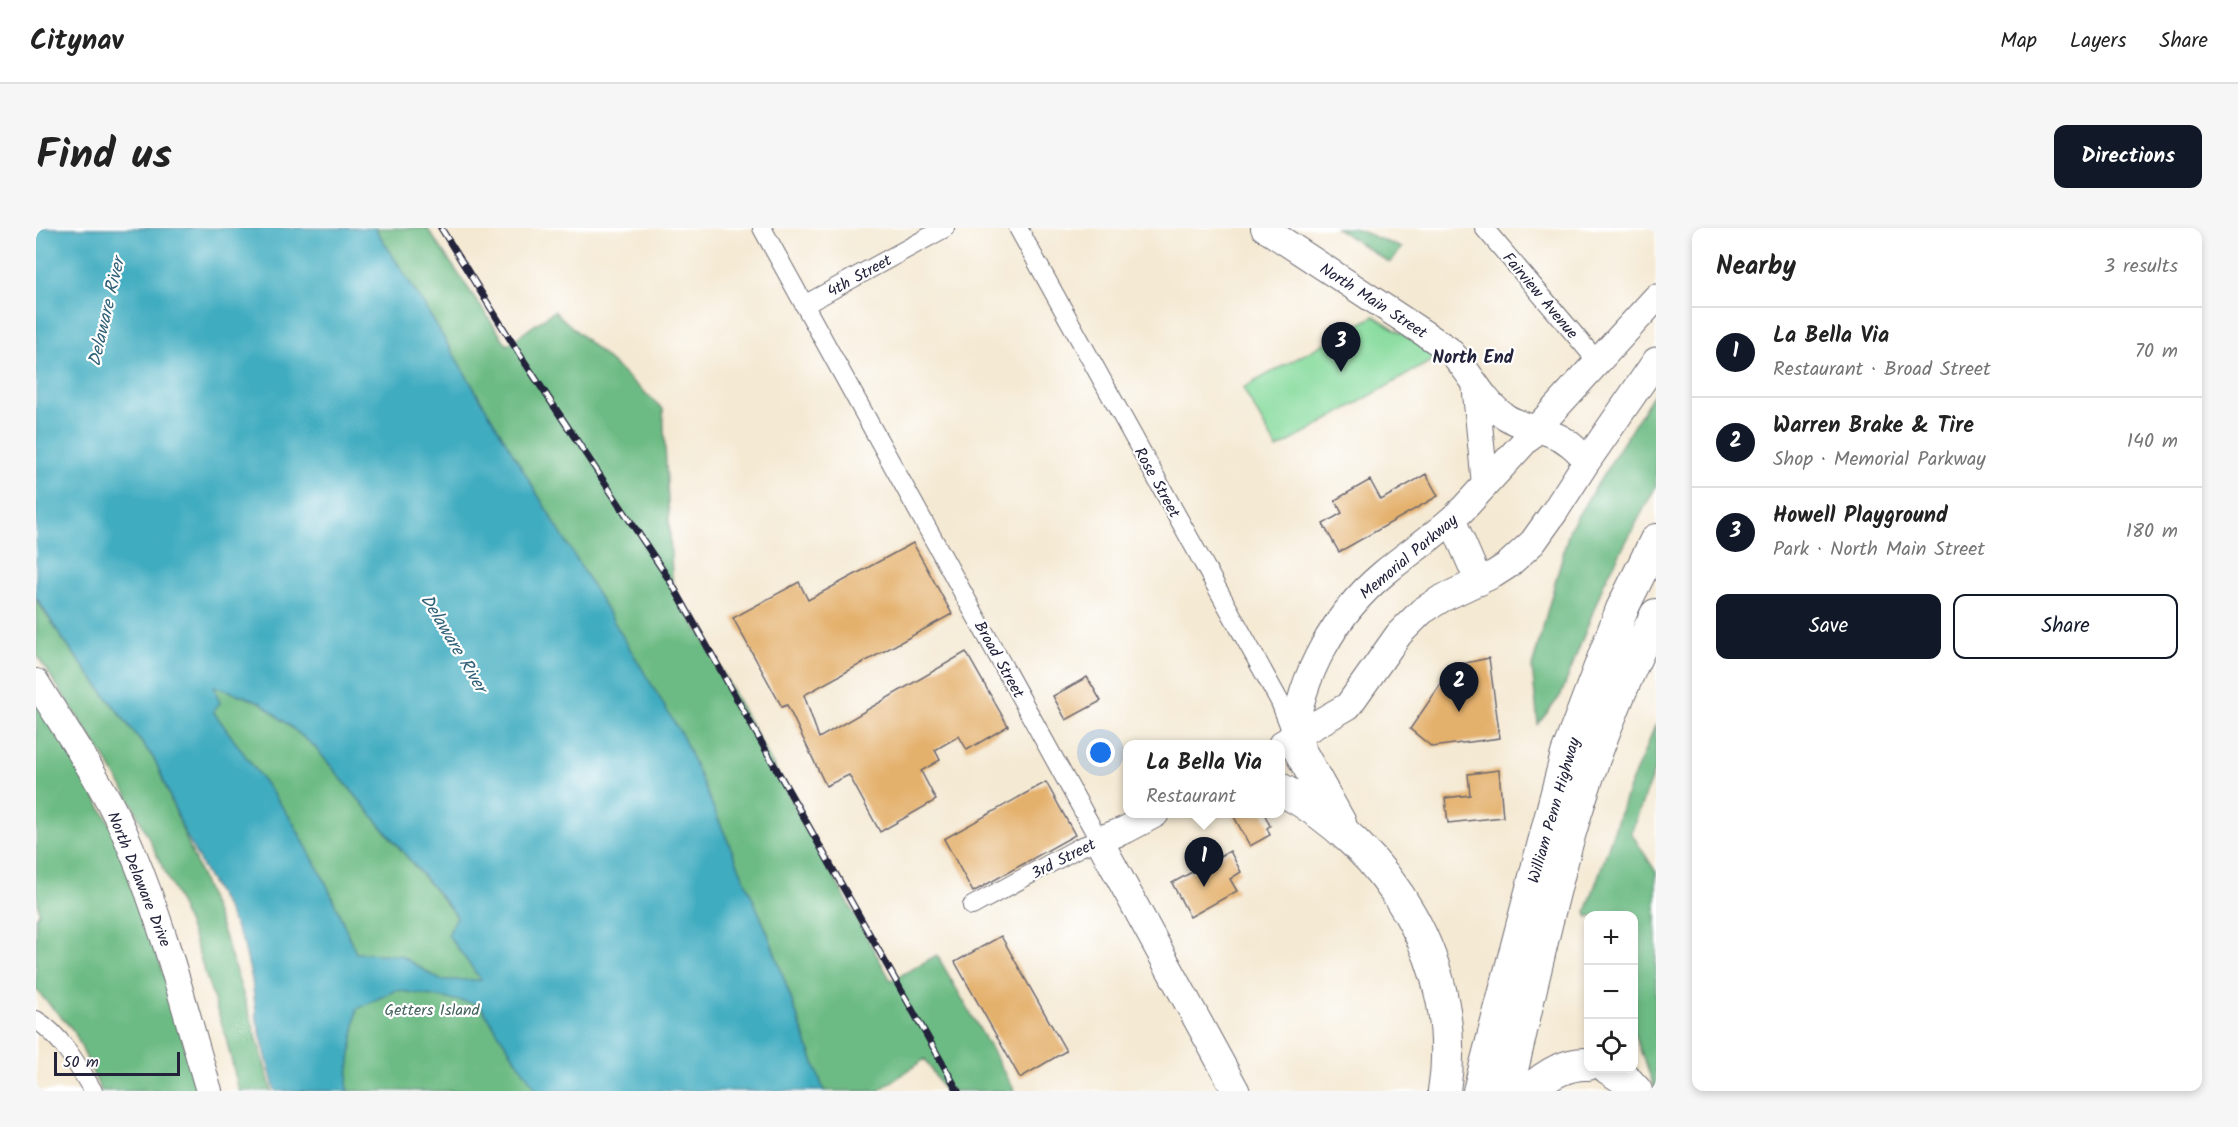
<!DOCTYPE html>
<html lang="en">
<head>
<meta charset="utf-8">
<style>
  body { margin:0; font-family:Kalam,sans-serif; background:#f6f6f6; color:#222 }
  .controls { position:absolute; right:18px; bottom:18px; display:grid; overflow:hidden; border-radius:12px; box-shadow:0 3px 9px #0003 }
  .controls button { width:54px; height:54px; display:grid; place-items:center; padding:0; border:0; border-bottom:2px solid #e0e0e0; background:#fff; color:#222; font:30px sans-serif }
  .scale { position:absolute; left:18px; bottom:15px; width:126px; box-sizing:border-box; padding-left:6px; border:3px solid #22223b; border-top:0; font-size:16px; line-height:21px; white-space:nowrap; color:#22223b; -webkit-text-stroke:4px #fff; paint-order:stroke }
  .you { position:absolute; left:1065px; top:525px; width:21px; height:21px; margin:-15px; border:4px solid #fff; border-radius:50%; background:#1a73e8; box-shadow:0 0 0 9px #1a73e833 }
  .badge { display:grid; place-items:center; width:39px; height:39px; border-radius:50%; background:#111827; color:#fff; font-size:20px; font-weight:700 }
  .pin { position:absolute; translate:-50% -50px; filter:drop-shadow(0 2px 3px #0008) }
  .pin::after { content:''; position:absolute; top:32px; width:21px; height:18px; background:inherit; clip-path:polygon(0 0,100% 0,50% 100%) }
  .popup { position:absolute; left:1087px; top:512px; width:162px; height:78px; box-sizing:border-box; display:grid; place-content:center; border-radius:12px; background:#fff; filter:drop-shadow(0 2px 4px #0005); font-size:20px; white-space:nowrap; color:#767676 }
  .popup b { font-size:22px; color:#222 }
  .popup::after { content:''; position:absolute; left:50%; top:100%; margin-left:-12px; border:12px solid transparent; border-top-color:#fff }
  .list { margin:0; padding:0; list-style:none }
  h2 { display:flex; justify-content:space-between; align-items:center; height:78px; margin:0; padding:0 24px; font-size:26px }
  h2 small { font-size:20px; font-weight:400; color:#767676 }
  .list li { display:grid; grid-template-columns:39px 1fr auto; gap:18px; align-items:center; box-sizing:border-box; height:90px; padding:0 24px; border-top:2px solid #e0e0e0 }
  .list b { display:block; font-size:22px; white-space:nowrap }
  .list p { margin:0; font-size:20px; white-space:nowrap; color:#767676 }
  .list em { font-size:20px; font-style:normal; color:#767676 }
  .actions { display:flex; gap:12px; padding:18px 24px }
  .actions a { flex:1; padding:14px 0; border:2px solid #111827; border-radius:12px; text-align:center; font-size:21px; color:#111827 }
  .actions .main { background:#111827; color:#fff }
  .icon { flex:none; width:33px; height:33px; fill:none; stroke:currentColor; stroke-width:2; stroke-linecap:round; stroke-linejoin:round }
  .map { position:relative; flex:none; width:1620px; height:863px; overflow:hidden; border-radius:12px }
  header { display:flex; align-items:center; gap:36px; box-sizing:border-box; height:84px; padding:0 30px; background:#fff; border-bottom:2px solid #e0e0e0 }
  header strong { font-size:28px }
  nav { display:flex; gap:33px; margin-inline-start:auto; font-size:21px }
  .intro { display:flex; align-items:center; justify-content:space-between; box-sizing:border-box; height:144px; padding:0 36px }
  h1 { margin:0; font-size:42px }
  .button { padding:15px 27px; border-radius:12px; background:#111827; color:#fff; font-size:21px; font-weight:700 }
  main { display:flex; gap:36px; padding:0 36px }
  aside { flex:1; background:#fff; border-radius:12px; box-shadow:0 3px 9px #0003 }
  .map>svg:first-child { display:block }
  .green { fill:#87db9d; stroke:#547e6c; stroke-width:1.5 }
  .forest { fill:#6dbb84; stroke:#486e60; stroke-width:1.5 }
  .water { fill:#41acc0; stroke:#32677e; stroke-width:1.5; fill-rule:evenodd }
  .building { fill:#e4b16d }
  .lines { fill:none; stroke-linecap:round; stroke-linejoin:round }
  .street-casing { stroke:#6c6870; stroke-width:20 }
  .secondary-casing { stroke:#6c6870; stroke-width:28 }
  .primary-casing { stroke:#6c6870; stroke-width:29 }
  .highway-casing { stroke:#6c6870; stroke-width:34 }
  .street { stroke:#fff; stroke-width:18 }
  .secondary { stroke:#fff; stroke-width:26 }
  .primary { stroke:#fff; stroke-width:27 }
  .highway { stroke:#fff; stroke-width:32 }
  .rail-casing { stroke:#22223b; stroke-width:7 }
  .rail { stroke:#fff; stroke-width:4.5; stroke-dasharray:14; stroke-linecap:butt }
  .labels { text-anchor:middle; stroke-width:4.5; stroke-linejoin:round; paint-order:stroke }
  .street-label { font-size:16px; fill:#22223b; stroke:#fff }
  .park-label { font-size:16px; fill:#45635d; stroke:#fff }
  .water-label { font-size:18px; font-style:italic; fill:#306077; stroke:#fff }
  .neighbourhood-label { font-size:18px; font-weight:bold; fill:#22223b; stroke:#fff }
</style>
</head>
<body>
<header>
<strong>Citynav</strong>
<nav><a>Map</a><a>Layers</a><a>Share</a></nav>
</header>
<div class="intro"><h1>Find us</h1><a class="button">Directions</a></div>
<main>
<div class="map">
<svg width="1620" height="863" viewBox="0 0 1620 863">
  <rect width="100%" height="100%" fill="#fff"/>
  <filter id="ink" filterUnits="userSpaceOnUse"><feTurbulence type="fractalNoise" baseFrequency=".0167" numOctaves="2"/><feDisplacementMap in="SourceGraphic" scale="12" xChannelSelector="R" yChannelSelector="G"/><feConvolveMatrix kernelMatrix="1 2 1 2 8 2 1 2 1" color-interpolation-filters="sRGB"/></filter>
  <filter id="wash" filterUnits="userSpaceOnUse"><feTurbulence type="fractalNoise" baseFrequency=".008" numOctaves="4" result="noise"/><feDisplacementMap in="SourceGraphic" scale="24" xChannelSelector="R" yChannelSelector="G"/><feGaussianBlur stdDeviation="1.35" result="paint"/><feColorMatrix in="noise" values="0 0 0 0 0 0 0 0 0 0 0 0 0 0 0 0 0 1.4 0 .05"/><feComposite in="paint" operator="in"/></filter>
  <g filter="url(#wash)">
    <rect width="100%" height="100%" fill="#f4e9d3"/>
    <!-- green -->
    <path class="green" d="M1338,88l64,41 -161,92 -34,-61z"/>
    <!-- forest -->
    <path class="forest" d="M339,0h52l80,117 47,-34 109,98 10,184 28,41 190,347 46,-26 78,136h-71l-19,-32 -47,32h-54l-56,-157 -83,-191 -261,-438z
      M1300,0h17l49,20 -12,15z
      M1620,162v96l-52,97 -43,112 -23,29 -6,-57 38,-139z
      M0,371l28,42 91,119 66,166 33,102 18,63h-33l-14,-57 -31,-95 -19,-46 -44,-92 -28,-46 -67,-101z
      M89,389l88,69 47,16 54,44 134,160 173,185h-289l24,-138 -30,-70 -35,-64 -34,-45z
      M0,468l75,129 31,77 56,189h-97l-27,-60 -38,-41v-73l3,-4 -3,-28z
      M1620,496v42l-25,67 25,39v219l-22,-57v-118h-46v2l-2,-6 42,-122z"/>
    <!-- water -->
    <path class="water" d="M0,0h339l49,77 259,432 85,197 56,157h-287l-58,-87 -83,-14 -39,19 -10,75 2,7h-74l-18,-70 -5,-41 -8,-35 -18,-38 -20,-33 -23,-45 -28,-69 -91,-119 -28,-44zM178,458l46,16 54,44 143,170 -9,19 33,45h-41l-40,-25 -44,-2 -30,-70 -35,-64 -78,-108 7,-8z"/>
    <g id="blocks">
      <!-- building -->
      <path class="building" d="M1390,246l12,22 -99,56 -16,-28 19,-11 -7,-13 35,-20 11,20z
        M877,315l39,71 -148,81 15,43 147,-86 42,74 -41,24 -8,-14 -24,14 5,10 -19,11 15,29 -56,32 -31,-57 -23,11 -39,-81 -5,2 -49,-89 66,-36 9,18z
        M1453,430l11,80 -68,9 -22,-18 33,-48 24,13 -6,-30z
        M1051,449l14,24 -35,19 -13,-24z
        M1463,542l4,47 -55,6 -3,-25 25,-3 -2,-21z
        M1010,554l29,53 -102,57 -29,-53z
        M1196,585h32l6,13 -3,2 3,7 -20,11z
        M1194,623l11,21 -11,7 7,12 -47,26 -18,-34z
        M965,708l65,115 -46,27 -65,-116z"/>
    </g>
  </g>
  <g filter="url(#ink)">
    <use href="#blocks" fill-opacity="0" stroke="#6c6870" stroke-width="1.5"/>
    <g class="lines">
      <defs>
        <path id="street" d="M726,0l337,612 -19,7 -108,59
          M982,0l262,474 13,33
          M1448,0l114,134
          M768,77l141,-77
          M0,792c24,14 43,47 57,71"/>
        <path id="secondary" d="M1228,0l184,121c21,20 34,52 58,68 14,9 32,11 48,18 14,5 23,15 33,26
          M1439,155l10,102
          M0,454c33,54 71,107 95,166 33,79 54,161 78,243"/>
        <path id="primary" d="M1416,292l27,62
          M1258,509c7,-62 41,-123 89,-163 27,-23 57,-41 82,-67l191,-209
          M1246,516l66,-38 51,-72 23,-23 19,-12 53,-25 14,-9 25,-23 22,-31 32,-50 69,-100
          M1119,586l-30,16 -26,10 137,251"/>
        <path id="highway" d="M1258,509l7,16 39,70
          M1244,561c109,56 184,179 164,302
          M1572,840l17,11 11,12
          M1443,863l88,-337 55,-145 34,-69
          M1471,863c20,-84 38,-169 61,-252 22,-77 52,-153 88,-224
          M1493,863c17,-16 36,-28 59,-27"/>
      </defs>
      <!-- street casing -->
      <use href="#street" class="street-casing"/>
      <!-- secondary casing -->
      <use href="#secondary" class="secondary-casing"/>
      <!-- primary casing -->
      <use href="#primary" class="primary-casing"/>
      <!-- highway casing -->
      <use href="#highway" class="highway-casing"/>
      <!-- street -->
      <use href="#street" class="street"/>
      <!-- secondary -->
      <use href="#secondary" class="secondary"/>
      <!-- primary -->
      <use href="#primary" class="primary"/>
      <!-- highway -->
      <use href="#highway" class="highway"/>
      <defs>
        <path id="rail" d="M405,0l79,127 152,229 286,507"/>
      </defs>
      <!-- rail casing -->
      <use href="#rail" class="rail-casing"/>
      <!-- rail -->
      <use href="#rail" class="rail"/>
    </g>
  </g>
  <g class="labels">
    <!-- street labels -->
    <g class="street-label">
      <text transform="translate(823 47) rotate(-29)" y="6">4th Street</text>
      <text transform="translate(1505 67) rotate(50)" y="6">Fairview Avenue</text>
      <text transform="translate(1338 72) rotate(33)" y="6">North Main Street</text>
      <text transform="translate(1122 254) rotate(61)" y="6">Rose Street</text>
      <text transform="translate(1372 328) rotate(-40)" y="6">Memorial Parkway</text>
      <text transform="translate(964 431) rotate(61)" y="6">Broad Street</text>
      <text transform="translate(1517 582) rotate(-74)" y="6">William Penn Highway</text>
      <text transform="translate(1027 630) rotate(-27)" y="6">3rd Street</text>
      <text transform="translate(104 651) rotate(68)" y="6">North Delaware Drive</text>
    </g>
    <!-- park labels -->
    <g class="park-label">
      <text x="396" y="787">Getters Island</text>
    </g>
    <!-- water labels -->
    <g class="water-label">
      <text transform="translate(70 84) rotate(-77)" y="6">Delaware River</text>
      <text transform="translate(418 415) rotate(59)" y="6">Delaware River</text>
    </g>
    <!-- neighbourhood labels -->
    <g class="neighbourhood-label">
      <text x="1437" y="135">North End</text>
    </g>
  </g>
</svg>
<div class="controls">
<button>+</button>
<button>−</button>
<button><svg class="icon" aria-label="locate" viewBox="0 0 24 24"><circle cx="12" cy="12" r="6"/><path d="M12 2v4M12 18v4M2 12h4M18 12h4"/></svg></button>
</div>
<div class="scale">50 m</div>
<div class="you"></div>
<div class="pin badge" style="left:1168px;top:659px">1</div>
<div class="popup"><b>La Bella Via</b>Restaurant</div>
<div class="pin badge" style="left:1423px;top:484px">2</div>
<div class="pin badge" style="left:1305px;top:144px">3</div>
</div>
<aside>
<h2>Nearby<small>3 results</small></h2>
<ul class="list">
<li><span class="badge">1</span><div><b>La Bella Via</b><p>Restaurant · Broad Street</p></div><em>70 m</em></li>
<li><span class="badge">2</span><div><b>Warren Brake &amp; Tire</b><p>Shop · Memorial Parkway</p></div><em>140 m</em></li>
<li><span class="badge">3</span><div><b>Howell Playground</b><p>Park · North Main Street</p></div><em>180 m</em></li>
</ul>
<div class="actions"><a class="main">Save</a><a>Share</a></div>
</aside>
</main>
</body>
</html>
